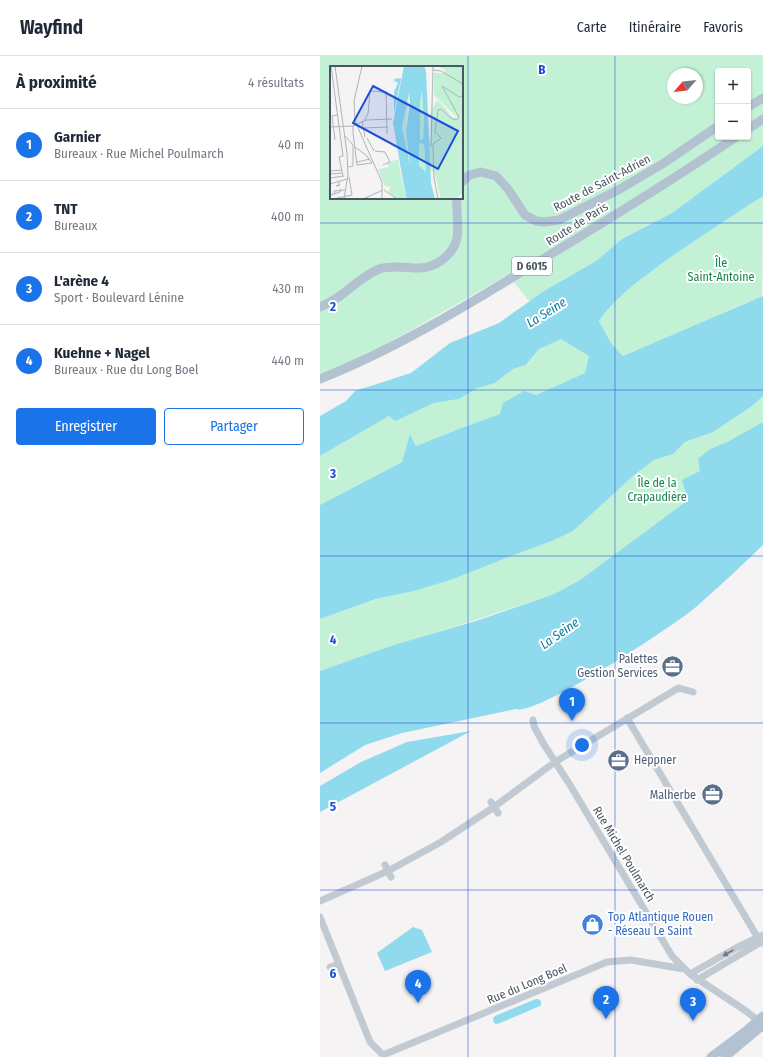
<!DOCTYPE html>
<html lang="fr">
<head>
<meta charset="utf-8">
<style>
  body { margin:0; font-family:"Fira Sans Condensed",sans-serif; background:#f2f2f3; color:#1f2937 }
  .controls { position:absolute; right:12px; top:12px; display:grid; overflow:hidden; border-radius:4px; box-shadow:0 1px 3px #0004 }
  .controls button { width:36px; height:36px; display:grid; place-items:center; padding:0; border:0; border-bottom:1px solid #e0e1e3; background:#fff; color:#1f2937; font:20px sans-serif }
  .compass { position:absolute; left:347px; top:12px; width:36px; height:36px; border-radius:50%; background:#fff; box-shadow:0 1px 3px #0004; rotate:242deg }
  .you { position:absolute; left:262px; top:689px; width:14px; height:14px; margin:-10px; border:3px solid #fff; border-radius:50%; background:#1a73e8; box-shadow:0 0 0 6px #1a73e833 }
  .badge { display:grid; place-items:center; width:26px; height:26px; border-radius:50%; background:#1a73e8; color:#fff; font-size:13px; font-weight:700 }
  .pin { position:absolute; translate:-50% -33px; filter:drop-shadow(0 1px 2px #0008) }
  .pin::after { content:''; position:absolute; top:21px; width:14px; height:12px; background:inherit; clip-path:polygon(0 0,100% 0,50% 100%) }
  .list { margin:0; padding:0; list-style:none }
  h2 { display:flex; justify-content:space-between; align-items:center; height:52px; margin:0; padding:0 16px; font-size:17px }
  h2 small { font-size:13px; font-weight:400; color:#747a83 }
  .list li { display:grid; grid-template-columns:26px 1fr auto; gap:12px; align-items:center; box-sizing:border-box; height:72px; padding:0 16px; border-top:1px solid #e0e1e3 }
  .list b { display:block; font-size:15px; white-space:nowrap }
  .list p { margin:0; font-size:13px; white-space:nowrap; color:#747a83 }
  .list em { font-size:13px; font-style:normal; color:#747a83 }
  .actions { display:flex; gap:8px; padding:12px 16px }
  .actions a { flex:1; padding:9px 0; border:1px solid #1a73e8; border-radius:4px; text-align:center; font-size:14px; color:#1a73e8 }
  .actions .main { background:#1a73e8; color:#fff }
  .map { position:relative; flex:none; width:443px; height:1001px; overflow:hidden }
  header { display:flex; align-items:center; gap:24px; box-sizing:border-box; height:56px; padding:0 20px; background:#fff; border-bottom:1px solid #e0e1e3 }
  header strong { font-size:19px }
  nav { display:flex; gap:22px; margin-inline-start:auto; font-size:14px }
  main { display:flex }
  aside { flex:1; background:#fff }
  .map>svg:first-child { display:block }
  .green { fill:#c3f1d5; fill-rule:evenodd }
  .water { fill:#90daee }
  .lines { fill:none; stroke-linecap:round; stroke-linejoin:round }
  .minor { stroke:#c1cad2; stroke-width:7 }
  .major { stroke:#b3c2d1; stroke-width:9 }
  .oneway { fill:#6e7983 }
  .grid { fill:none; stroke:#1d4ed8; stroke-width:1; stroke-opacity:0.55 }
  .labels { text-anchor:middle; stroke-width:4; stroke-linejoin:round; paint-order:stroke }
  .shield { fill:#fff; stroke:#808990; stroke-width:1 }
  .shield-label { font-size:11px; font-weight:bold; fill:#4a5661 }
  .street-label { font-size:12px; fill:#4a5661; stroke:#fff }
  .park-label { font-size:12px; fill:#17864f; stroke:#fff }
  .service-label { font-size:12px; fill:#4e5e75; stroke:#fff; text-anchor:end }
  .shop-label { font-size:12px; fill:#366cbe; stroke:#fff; text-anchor:start }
  .water-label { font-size:13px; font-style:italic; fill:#0c7c9b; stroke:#fff }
  .inset-road { fill:none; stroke:#b1b4b9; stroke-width:1 }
  .view { fill:#1d4ed8; fill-opacity:0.15; stroke:#1d4ed8; stroke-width:2 }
  .inset-edge { fill:none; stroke:#4a5661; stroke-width:2 }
  .grid-label { font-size:13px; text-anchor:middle; font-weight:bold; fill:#1d4ed8; stroke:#fff; stroke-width:4; stroke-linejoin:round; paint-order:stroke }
</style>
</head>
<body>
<header>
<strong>Wayfind</strong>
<nav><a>Carte</a><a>Itinéraire</a><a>Favoris</a></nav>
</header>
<main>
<aside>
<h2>À proximité<small>4 résultats</small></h2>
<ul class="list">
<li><span class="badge">1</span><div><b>Garnier</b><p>Bureaux · Rue Michel Poulmarch</p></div><em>40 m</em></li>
<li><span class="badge">2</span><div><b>TNT</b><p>Bureaux</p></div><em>400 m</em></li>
<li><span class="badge">3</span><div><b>L'arène 4</b><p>Sport · Boulevard Lénine</p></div><em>430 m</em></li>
<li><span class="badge">4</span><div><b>Kuehne + Nagel</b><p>Bureaux · Rue du Long Boel</p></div><em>440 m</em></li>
</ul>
<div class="actions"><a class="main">Enregistrer</a><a>Partager</a></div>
</aside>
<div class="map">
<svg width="443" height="1001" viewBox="0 0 443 1001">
  <rect width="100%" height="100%" fill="#f5f3f3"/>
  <!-- green -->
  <path class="green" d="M0,0h443v90l-91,67 -50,26 -26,22 -52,30 -14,11 -22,-27 -164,93 -24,9zM11,11h131v131h-131zM398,15h30v66h-30zM353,18h24v24h-24z
    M443,140l-1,101 -17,6 -57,26 -65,27 -12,-13 -12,-22c21,-28 45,-45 72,-64 30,-21 61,-41 92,-61z
    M241,282l28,18 -4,17 -49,22 -36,19 -36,13 -48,19 -5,-11 -9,27 -82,43v-49l69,-40 6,4 39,-17 25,-4 18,-12 18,-4 18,-14 14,-4 12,-16z
    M443,340v26l-36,20 -17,7 -22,51 -108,80 -26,14 -234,77v-52l57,-20 37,-8 138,-50 20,-10 61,-55 21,-16 19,-6 12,-12 28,-10 39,-26z"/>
  <!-- water -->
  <path class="water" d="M443,90v50c-31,20 -62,40 -92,61 -26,19 -53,37 -72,64l12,22 12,13 140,-60v100l-11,10 -39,26 -28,10 -12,12 -19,6 -21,16 -60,55 -21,10 -46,17 -53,21 -39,12 -38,8 -56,20v-114l82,-43 8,-28 6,12 48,-19 36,-13 3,-11 21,-12 12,4 49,-22 4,-17 -28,-17 -22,10 -13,16 -13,4 -18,14 -18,5 -18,11 -25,4 -39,18 -6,-5 -69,40v-40l26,-15 9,-10 56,-18 39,-30 49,-20 45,-32 52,-30 26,-22 50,-26z
    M443,366v123c-22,21 -44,42 -67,62 -21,18 -159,109 -180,102l-114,24 -37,12 -45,28v-102l71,-25 88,-26 75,-26 26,-14 108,-80 -6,-20 18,-9 -2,-12 12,-10 17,-7z
    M151,675l-151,81v-26l41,-24 46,-20z
    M93,871l9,3 10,22 -47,19 -8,-18z
    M216,943h2l3,2v4l-1,1 -40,17 -3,1 -3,-1 -1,-4 2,-3z"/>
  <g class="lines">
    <!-- minor -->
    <path class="minor" d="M307,662l134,225
      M213,664l1,6 9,17 27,42 102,171 18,18 56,37 15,12
      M171,746l7,11
      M65,809l6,12
      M0,845l68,-30 53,-29 53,-35 61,-45 120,-72 4,-2 14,4
      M0,861l50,125 13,13 224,-93 24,-2 53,9
      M10,911l9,-3
      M370,918l46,-26 27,-13
      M377,924l66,-39"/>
    <!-- major -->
    <path class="major" d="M428,51l15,-9
      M428,73l15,-10
      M142,126l7,-7 12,-3 15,4 12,13 17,26 11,6 8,1 15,-2 61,-31 44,-26 54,-37
      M0,251c23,-8 37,-29 59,-38 13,-4 27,-1 40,-1 8,0 16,-3 23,-8 24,-18 13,-38 15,-62
      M0,323c73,-29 141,-70 208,-111 70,-42 140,-85 208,-131
      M391,1001l36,-27 16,-14
      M405,1001l38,-32"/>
  </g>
  <!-- one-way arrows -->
  <defs><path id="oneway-solid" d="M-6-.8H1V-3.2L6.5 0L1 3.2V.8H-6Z"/></defs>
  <use class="oneway" href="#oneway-solid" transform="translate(408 897) rotate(150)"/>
  <!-- grid -->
  <path class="grid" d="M148,0v1001M295,0v1001M0,167h443M0,334h443M0,500h443M0,667h443M0,834h443"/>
  <!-- icons -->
  <defs>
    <symbol id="office-disc" viewBox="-11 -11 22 22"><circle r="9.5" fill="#5c6f8a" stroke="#fff"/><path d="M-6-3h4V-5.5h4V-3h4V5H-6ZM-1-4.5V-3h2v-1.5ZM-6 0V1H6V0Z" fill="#fff"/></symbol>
    <symbol id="shop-disc" viewBox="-11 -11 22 22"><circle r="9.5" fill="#3f7fe0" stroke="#fff"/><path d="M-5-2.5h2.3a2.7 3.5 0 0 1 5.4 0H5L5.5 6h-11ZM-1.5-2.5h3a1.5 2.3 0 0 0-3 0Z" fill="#fff"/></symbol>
  </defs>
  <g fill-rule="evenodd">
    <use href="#office-disc" x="340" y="598" width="25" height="25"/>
    <use href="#office-disc" x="286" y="692" width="25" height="25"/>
    <use href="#office-disc" x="380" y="726" width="25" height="25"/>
    <use href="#shop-disc" x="260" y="856" width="25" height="25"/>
  </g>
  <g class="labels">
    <!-- shield labels -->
    <rect class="shield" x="192" y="201" width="40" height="18" rx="3"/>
    <g class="shield-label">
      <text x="212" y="214">D 6015</text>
    </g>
    <!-- street labels -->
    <g class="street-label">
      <text transform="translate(282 127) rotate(-28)" y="4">Route de Saint-Adrien</text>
      <text transform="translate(257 168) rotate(-32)" y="4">Route de Paris</text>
      <text transform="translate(304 798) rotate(59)" y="4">Rue Michel Poulmarch</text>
      <text transform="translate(207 928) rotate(-23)" y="4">Rue du Long Boel</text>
    </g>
    <!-- park labels -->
    <g class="park-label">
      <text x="401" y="211">Île<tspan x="401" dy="14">Saint-Antoine</tspan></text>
      <text x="337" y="431">Île de la<tspan x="337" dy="14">Crapaudière</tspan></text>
    </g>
    <!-- service labels -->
    <g class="service-label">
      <text x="338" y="607">Palettes<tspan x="338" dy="14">Gestion Services</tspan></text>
      <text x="314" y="708" text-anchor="start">Heppner</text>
      <text x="376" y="743">Malherbe</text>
    </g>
    <!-- shop labels -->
    <g class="shop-label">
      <text x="288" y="865">Top Atlantique Rouen<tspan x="288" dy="14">- Réseau Le Saint</tspan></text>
    </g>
    <!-- water labels -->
    <g class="water-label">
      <text transform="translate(226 256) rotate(-32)" y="5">La Seine</text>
      <text transform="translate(239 577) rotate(-35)" y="5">La Seine</text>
    </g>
  </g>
  <!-- overview -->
  <g transform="translate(10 10)">
    <rect width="133" height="133" fill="#f5f3f3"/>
    <path d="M108,0h25v130l-2,-2 -5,5h-15l-7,-28h-3l-4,-33 4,-1v-25l5,-11h3l13,16 6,1 -24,-23v-22h10l1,-3zM93,24l1,31 -1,18 -3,1v-37zM79,27l-3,38 4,35 -8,-39zM89,77l5,1 2,28 -7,-6zM68,93l4,22 5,18h-10l-9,-7 3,-5 -6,-1 -7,-17 11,-2 -2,-4z" fill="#c3f1d5"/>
    <path d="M74,0h20l2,5 5,112 4,16h-28l-4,-18 -10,-58zM92,25l2,29 -1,19 -3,1v-37zM79,27l1,10 -4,28 4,34 -8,-38zM89,77l5,1 2,28 -7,-6zM68,12l3,1 -7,34v-22l4,-8 -5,-3z" fill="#90daee" fill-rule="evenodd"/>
    <path class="inset-road" d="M1,0l12,90 -4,1M5,0l12,87 1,22 -4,24M32,0l-8,35 1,20 27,61v17M103,4l8,1 22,13M56,25l1,43M32,55l3,16M34,55l4,-7 2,-23 16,1M23,60v7l4,32 15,-2 -6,-8 -11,-8M0,61l23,-1 13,-6 26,-1M33,62l25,-1M15,70l8,9M37,72l7,13M5,74l-3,-24 5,-1M101,81l2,-81M45,85l10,1 5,10 -7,3M9,91l4,19M27,96l13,-3M18,101l5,-1v-21M0,105l12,-1M0,108l12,-1M19,111l3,18M0,112l14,-2M104,112l4,21M104,113l-1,-35 8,-6 -6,-6 3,-22 3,-1 11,10 5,1 2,-3 -17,-31 17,11 4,-1M9,115v4h1l-4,1 3,-1M0,118l17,-5M54,124l13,9M5,128l-1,-3 11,-1M0,129l10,-3 1,-3M3,133l19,-4M33,133l20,-9"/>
    <path class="view" d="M43,20l85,45 -20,38 -85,-46z"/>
    <rect width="133" height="133" class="inset-edge"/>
  </g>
  <g class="grid-label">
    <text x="222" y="18">B</text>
    <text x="13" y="255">2</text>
    <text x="13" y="422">3</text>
    <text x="13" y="588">4</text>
    <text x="13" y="755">5</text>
    <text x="13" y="922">6</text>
  </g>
</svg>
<div class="controls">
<button>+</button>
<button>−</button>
</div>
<svg class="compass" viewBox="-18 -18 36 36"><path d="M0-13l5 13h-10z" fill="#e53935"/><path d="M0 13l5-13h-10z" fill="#747a83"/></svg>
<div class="you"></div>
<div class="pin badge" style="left:252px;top:665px">1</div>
<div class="pin badge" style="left:286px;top:963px">2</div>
<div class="pin badge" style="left:373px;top:965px">3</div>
<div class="pin badge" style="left:98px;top:947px">4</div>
</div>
</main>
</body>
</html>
